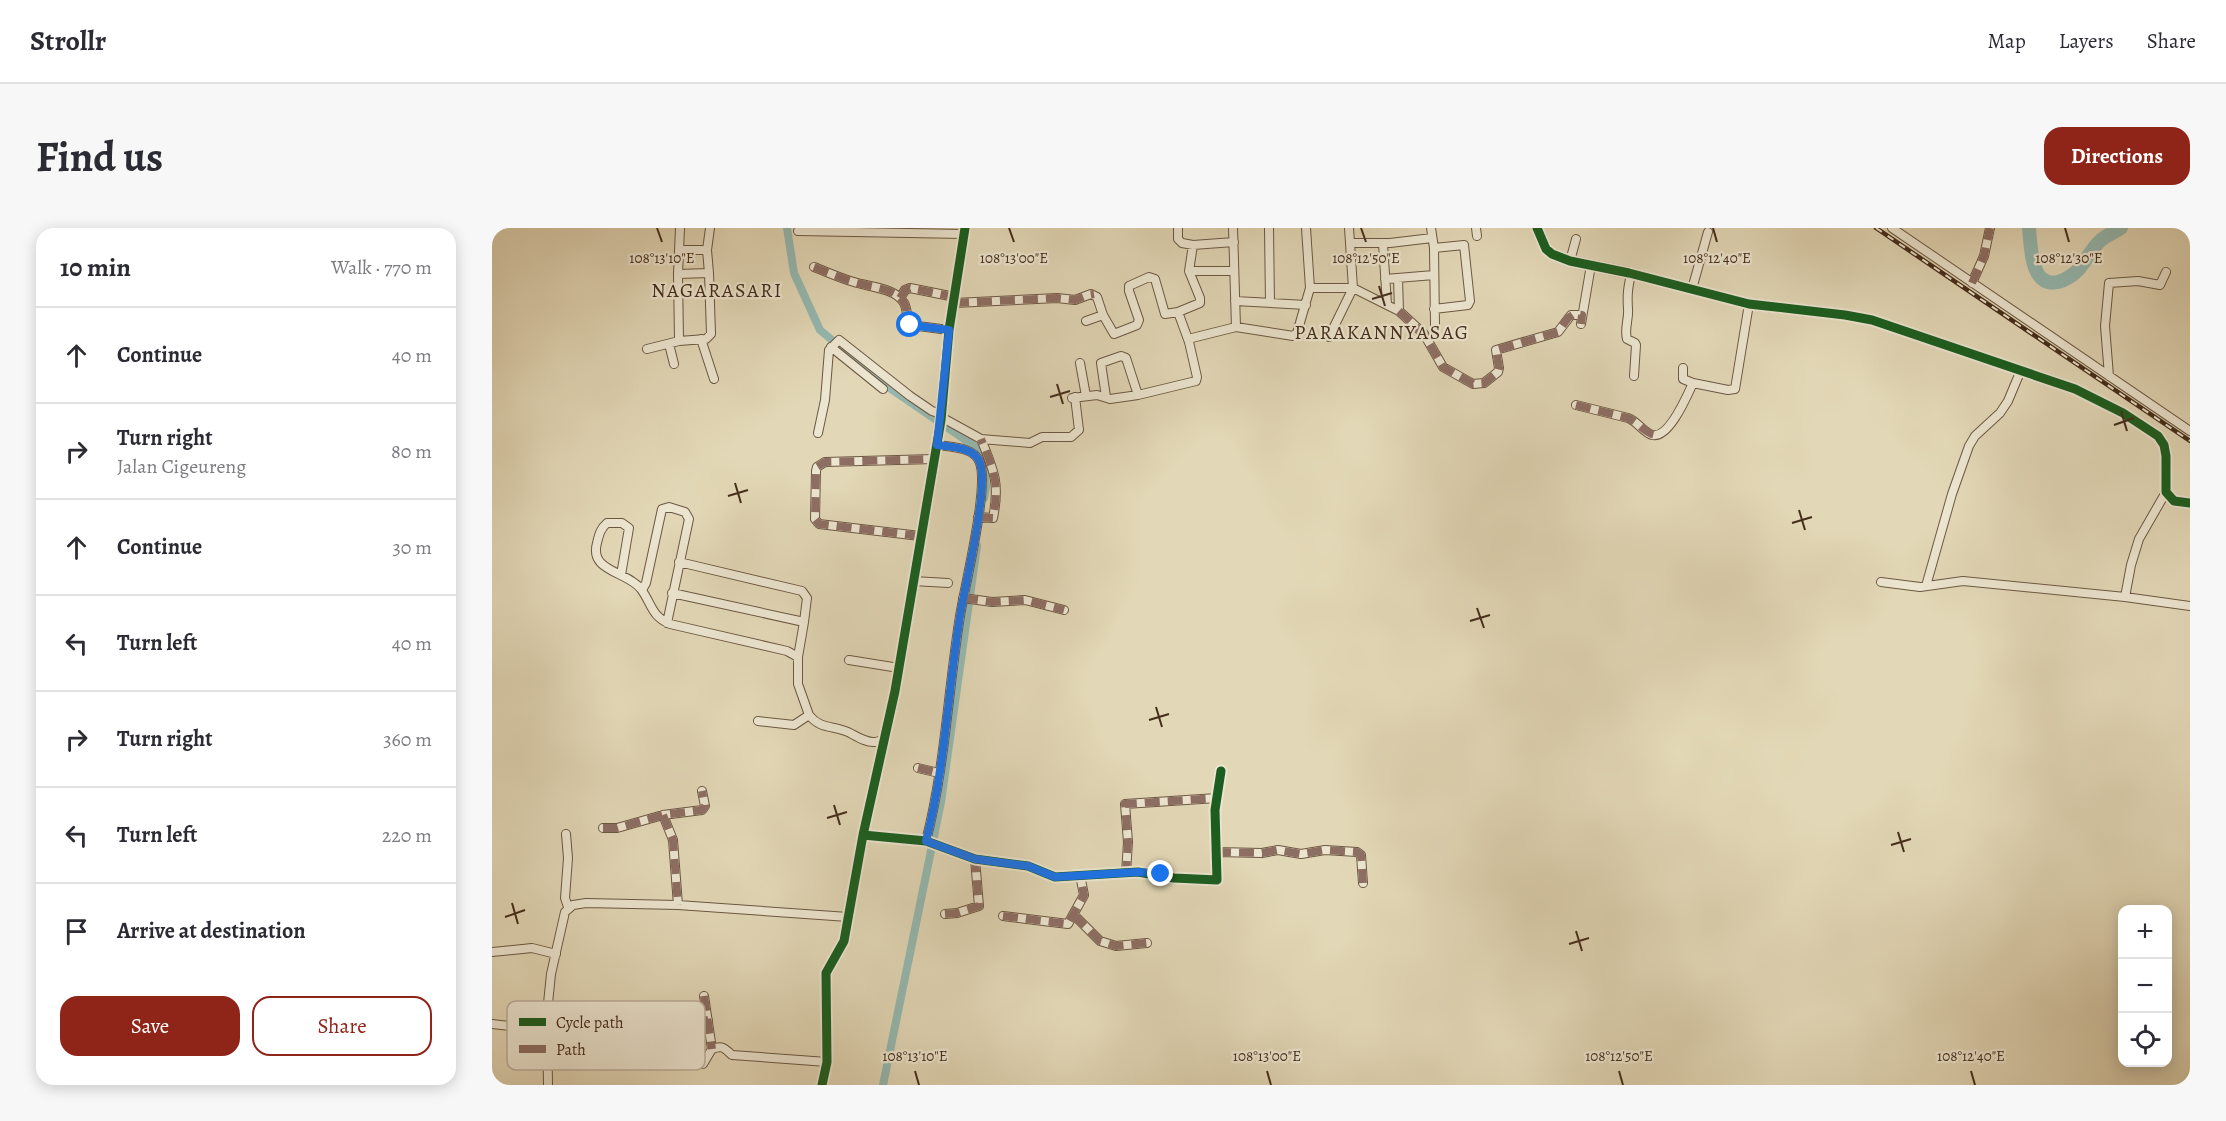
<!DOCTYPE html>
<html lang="en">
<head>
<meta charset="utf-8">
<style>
  body { margin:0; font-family:Alegreya,serif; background:#f7f7f7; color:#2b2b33 }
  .controls { position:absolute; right:18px; bottom:18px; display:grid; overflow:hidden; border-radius:12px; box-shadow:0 3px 15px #0003 }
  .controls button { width:54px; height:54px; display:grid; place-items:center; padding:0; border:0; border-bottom:2px solid #e1e1e2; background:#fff; color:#2b2b33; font:30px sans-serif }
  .stop { position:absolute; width:18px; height:18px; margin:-14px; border:4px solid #1a73e8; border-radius:50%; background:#fff }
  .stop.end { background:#1a73e8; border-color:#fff; box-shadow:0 2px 6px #0008 }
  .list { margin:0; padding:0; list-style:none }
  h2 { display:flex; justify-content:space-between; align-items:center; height:78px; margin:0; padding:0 24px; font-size:26px }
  h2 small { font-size:20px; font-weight:400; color:#7c7c81 }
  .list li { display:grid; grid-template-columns:39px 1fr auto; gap:18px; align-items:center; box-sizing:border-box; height:96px; padding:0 24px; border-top:2px solid #e1e1e2 }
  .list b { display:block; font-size:22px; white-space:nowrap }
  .list p { margin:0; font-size:20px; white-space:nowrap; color:#7c7c81 }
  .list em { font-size:20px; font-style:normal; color:#7c7c81 }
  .actions { display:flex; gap:12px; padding:18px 24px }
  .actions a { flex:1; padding:14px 0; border:2px solid #8f2418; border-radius:18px; text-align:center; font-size:21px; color:#8f2418 }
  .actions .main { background:#8f2418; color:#fff }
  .icon { flex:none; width:33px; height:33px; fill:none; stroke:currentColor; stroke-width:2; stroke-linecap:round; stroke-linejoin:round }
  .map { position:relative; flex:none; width:1698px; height:857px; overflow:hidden; border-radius:18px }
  header { display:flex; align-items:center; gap:36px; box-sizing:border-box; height:84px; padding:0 30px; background:#fff; border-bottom:2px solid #e1e1e2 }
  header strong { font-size:28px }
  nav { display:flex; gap:33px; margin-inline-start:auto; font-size:21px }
  .intro { display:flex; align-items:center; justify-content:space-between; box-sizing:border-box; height:144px; padding:0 36px }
  h1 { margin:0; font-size:42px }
  .button { padding:15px 27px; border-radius:18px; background:#8f2418; color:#fff; font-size:21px; font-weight:700 }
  main { display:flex; gap:36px; padding:0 36px }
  aside { flex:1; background:#fff; border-radius:18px; box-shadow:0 3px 15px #0003 }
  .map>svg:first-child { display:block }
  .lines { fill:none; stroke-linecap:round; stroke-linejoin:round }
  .canal { stroke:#95b9b1; stroke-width:8 }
  .river { stroke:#95b9b1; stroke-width:14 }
  .minor-casing { stroke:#6c5842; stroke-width:10 }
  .tertiary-casing { stroke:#6c5842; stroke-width:12 }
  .minor { stroke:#ece5d0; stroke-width:8 }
  .tertiary { stroke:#ece5d0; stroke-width:9 }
  .rail-casing { stroke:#442d1b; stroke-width:4.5 }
  .rail { stroke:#ece5d0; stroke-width:2; stroke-dasharray:7; stroke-linecap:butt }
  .quiet { stroke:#8d6e63; stroke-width:8; stroke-dasharray:15 8; stroke-linecap:butt }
  .cycleway-casing { stroke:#ece5d0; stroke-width:13 }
  .cycleway { stroke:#1b5e20; stroke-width:9 }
  .route { stroke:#1a73e8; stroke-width:8 }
  .ticks { fill:none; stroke:#442d1b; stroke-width:2 }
  .labels { text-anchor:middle; stroke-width:4.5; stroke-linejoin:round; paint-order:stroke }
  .quarter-label { font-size:20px; letter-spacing:1.5px; fill:#442d1b; stroke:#ece5d0 }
  .key { fill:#ece5d0; stroke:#baae9a; stroke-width:1.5 }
  .key-label { font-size:16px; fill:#442d1b }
  .ticks-label { font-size:15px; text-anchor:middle; fill:#442d1b; stroke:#ece5d0; stroke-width:4.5; stroke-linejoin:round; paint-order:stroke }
</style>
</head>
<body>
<header>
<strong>Strollr</strong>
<nav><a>Map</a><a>Layers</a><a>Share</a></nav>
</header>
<div class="intro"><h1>Find us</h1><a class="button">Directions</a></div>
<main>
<aside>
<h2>10 min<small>Walk · 770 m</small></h2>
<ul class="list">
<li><svg class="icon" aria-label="ahead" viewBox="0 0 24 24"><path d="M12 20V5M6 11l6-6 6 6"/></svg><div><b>Continue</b></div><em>40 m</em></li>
<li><svg class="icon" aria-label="right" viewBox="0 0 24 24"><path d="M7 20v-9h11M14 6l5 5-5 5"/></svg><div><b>Turn right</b><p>Jalan Cigeureng</p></div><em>80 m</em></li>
<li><svg class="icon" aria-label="ahead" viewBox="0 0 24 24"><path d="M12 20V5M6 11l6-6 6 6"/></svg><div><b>Continue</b></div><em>30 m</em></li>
<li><svg class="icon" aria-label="left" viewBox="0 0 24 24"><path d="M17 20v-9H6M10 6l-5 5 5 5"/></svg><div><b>Turn left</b></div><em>40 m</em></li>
<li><svg class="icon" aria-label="right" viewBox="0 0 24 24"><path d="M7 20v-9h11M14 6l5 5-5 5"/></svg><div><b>Turn right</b></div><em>360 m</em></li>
<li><svg class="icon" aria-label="left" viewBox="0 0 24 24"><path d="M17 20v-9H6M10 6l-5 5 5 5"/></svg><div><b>Turn left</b></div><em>220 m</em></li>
<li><svg class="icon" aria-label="arrive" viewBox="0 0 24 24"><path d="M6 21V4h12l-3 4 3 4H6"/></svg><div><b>Arrive at destination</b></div></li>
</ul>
<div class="actions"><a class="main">Save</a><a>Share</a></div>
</aside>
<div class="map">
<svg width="1698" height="857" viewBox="0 0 1698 857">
  <rect width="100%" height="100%" fill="#e2d7b6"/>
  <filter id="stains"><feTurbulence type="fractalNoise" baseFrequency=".00333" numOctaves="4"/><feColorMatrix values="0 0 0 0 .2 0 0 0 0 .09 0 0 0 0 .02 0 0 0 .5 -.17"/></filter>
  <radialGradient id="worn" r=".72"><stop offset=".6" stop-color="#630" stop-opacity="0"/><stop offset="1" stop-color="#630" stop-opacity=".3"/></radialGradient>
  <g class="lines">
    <!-- canal -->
    <path class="canal" d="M295,0l7,45 26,57 68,57 95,65 3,35 -2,11
      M391,857l58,-283 36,-256"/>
    <!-- river -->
    <path class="river" d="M1537,0c2,18 1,60 29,54 7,-2 15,-7 20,-12 8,-9 14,-22 23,-30 6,-5 14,-8 20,-12"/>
    <defs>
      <path id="minor" d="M686,0v11l4,4 11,2 41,-3
        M741,0l3,99
        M777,0l1,75
        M939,0l3,20 30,-3 6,56 -2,4 -34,4
        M984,0l1,8
        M1400,0l298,203
        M306,3l166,3
        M858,15h40l42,-5
        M891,16l4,60
        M701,17l-4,26h45
        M942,20l1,77
        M188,22h27
        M1078,33l6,-22
        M322,39c13,5 26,11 40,15 15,5 42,6 50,21 4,7 2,15 6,22l39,5
        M217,45l-2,-23 3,-22
        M1139,46c-3,14 -4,20 -3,35 1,10 -4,20 -1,30l8,4 1,2 -2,31
        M906,50l1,33
        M893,51l49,-4
        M1480,55l12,-27 6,-28
        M818,60h43l46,23 25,23 19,33 30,17 11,-1 14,-11 1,-4 -3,-18 62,-18 13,-17h11
        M1200,61l16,-57
        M408,70l5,-8 5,-2 45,9
        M743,73l71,4
        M462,75l103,-5 18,2 16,-6 6,3 6,18
        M594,93l17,-6 11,19 23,-9 2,-5 -10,-29v-5l20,-9 6,2 10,35 13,-2 22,-9v-5l-11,-27
        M1089,96l10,-59
        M837,109l24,-49 -4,-60
        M209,111l13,40
        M696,111l48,-12 51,8 6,1 4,-3 13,-45 -4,-60
        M187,113l-1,-67 2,-46
        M177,116l5,20
        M339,119l52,42
        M155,121l32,-8 27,-2 5,-5 -2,-61 -31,1
        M588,135l6,33
        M1191,140v11l10,4
        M1617,148l-4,-50 4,-43 29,-2 22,4 6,-13
        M614,169l-5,-34 20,-7 5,2 12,37
        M580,170l25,-3 13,4 28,-4 58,-14 1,-4 -8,-35 -11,-30
        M1084,177l52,13c9,3 15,14 24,17 17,4 35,-39 41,-52l35,7 7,-1 14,-85
        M449,189l40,22 49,4 12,-6h29l8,-7 -4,-33
        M326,205l7,-33 4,-50 10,-10 71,56 22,15 9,3
        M486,289l15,1c7,-35 1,-47 -12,-79
        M428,308l-101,-12 -4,-5 1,-48 1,-4 8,-5 109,-3
        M129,347l8,-47 -7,-5h-15c-7,6 -8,12 -10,20 -8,29 30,28 44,46 11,15 10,27 29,35l117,27 11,6v27l11,31
        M421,353l35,2
        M1389,354l39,5 43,-6 162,16 65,9
        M1434,358l26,-92 17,-48 6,-10 25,-23 8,-12 13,-31
        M150,362l4,-7 16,-74 7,-2 16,5 4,7 -22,104
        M180,365l132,29 3,-24 -5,-7 -123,-29
        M1633,369l6,-32 8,-26 27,-47
        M471,370l29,4 33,-2 39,10
        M306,429l6,-35
        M357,432l50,8
        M266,493l36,4 15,-10c12,15 24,10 39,17 8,4 18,11 27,10 3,0 6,-2 9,-3
        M426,540l21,5
        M171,587l10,25 5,65
        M111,600h14l46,-13 39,-5 3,-4 -3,-15
        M74,606l2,24 -3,40 3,9
        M371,607l63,6 49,18 53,7 27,11 83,-5 36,6 43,2 -2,-70 6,-39
        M434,613c19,-73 22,-150 34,-225 5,-31 29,-128 20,-153 -5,-16 -29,-16 -43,-18
        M724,624l46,1 16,-3 23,4 24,-4 32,2 4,3 2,28
        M634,645l2,-31 -3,-38 92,-6
        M453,686l12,-1 22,-7 -4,-47
        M582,687l26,26 16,5 31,-3
        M511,688l65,8 16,-29 -4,-20
        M0,724l40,-4 24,6
        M212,768l8,53
        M0,796l55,6
        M152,813l6,-11 5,-4 53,-6
        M211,836l9,-15c11,-4 12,-1 20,6l95,7
        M56,857l-1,-72 4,-39 14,-62 8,-7 13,-2 92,2 170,12"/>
      <path id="tertiary" d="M1045,0l9,21 6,5 18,7 59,12 120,31 96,11 27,5 203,69 48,24 35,23 6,9 2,11v36l8,9 16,2
        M330,857l5,-23 -1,-89 18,-32 19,-106 32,-144 46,-271 8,-90 16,-102"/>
    </defs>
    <!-- minor casing -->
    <use href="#minor" class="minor-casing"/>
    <!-- tertiary casing -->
    <use href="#tertiary" class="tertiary-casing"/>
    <!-- minor -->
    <use href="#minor" class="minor"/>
    <!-- tertiary -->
    <use href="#tertiary" class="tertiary"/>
    <defs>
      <path id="rail" d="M1384,0l314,213"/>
    </defs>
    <!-- rail casing -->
    <use href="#rail" class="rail-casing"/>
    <!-- rail -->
    <use href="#rail" class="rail"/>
    <!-- quiet -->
    <path class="quiet" d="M322,39c13,5 26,11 40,15 15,5 42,6 50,21 4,7 2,15 6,22l39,5
      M1480,55l12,-27 6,-28
      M408,70l5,-8 5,-2 45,9
      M462,75l103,-5 18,2 13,-5 6,-1
      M907,83l25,23 19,33 30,17 11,-1 14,-11 1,-4 -3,-18 62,-18 10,-14 6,-4 8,1 -1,9
      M1084,177l52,13c10,4 17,16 28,17
      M486,289l15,1c7,-35 1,-47 -12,-79
      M428,308l-101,-12 -4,-5 1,-48 1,-4 8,-5 109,-3
      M471,370l29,4 33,-2 39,10
      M426,540l21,5
      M171,587l10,25 5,65
      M111,600h14l46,-13 39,-5 3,-4 -3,-15
      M434,613c19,-73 22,-150 34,-225 5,-31 29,-128 20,-153 -5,-16 -29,-16 -43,-18
      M724,624l46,1 16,-3 23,4 24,-4 32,2 4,3 2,28
      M637,645h-3l2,-31 -3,-38 92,-6
      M453,686l12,-1 22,-7 -4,-47
      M582,687l26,26 16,5 31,-3
      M511,688l65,8 16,-29 -4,-20
      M212,768l8,53
      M152,813l6,-11 5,-4 53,-6"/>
    <defs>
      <path id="cycleway" d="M1045,0l9,21 6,5 18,7 59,12 120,31 96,11 27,5 203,69 48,24 35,23 6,9 2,11v36l8,9 16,2
        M371,607l63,6 49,18 53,7 27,11 83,-5 36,6 43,2 -2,-70 6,-39
        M330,857l5,-23 -1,-89 18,-32 19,-106 32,-144 46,-271 8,-90 16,-102"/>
    </defs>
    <!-- cycleway casing -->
    <use href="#cycleway" class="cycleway-casing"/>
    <!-- cycleway -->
    <use href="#cycleway" class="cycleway"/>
  </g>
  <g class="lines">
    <!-- route -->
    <path class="route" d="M418,97l39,5 -12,115c14,2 38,2 43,18 9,26 -15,121 -20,153 -12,75 -15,152 -34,225l49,18 53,7 27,11 83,-5 23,2"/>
  </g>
  <!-- ticks -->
  <path class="ticks" d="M165,0l5,14M517,0l5,14M869,0l5,14M1221,0l4,14M1573,0l4,14M887,58l6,20M880,71l20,-6M565,156l6,20M558,169l20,-6M1629,183l6,20M1622,197l20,-7M243,255l6,20M236,268l20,-6M1307,282l6,20M1300,295l20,-6M985,380l7,20M978,393l20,-6M664,479l6,20M657,492l20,-6M342,577l6,20M335,590l20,-6M1406,604l6,20M1399,617l20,-6M20,675l6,21M13,689l20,-7M1084,703l6,20M1077,716l20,-6M423,843l4,14M775,843l4,14M1127,843l4,14M1479,843l4,14"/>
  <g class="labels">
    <!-- quarter labels -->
    <g class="quarter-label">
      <text x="225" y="69">NAGARASARI</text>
      <text x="890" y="111">PARAKANNYASAG</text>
    </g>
  </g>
  <!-- legend -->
  <rect x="15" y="773" width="198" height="69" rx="9" class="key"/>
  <rect x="27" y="790" width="27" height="8" fill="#1b5e20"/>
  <rect x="27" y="817" width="27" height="8" fill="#8d6e63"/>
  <g class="key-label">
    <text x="64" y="800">Cycle path</text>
    <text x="64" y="827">Path</text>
  </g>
  <g class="ticks-label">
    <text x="170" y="35">108°13'10"E</text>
    <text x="522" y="35">108°13'00"E</text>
    <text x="874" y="35">108°12'50"E</text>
    <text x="1225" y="35">108°12'40"E</text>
    <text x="1577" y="35">108°12'30"E</text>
    <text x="423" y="833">108°13'10"E</text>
    <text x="775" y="833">108°13'00"E</text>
    <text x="1127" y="833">108°12'50"E</text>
    <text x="1479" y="833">108°12'40"E</text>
  </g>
  <rect width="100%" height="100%" filter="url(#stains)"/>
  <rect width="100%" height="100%" fill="url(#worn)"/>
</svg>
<div class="controls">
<button>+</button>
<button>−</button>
<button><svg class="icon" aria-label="locate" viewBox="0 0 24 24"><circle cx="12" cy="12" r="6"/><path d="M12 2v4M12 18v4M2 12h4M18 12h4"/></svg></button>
</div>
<div class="stop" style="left:418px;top:97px"></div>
<div class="stop end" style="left:669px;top:646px"></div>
</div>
</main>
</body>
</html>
